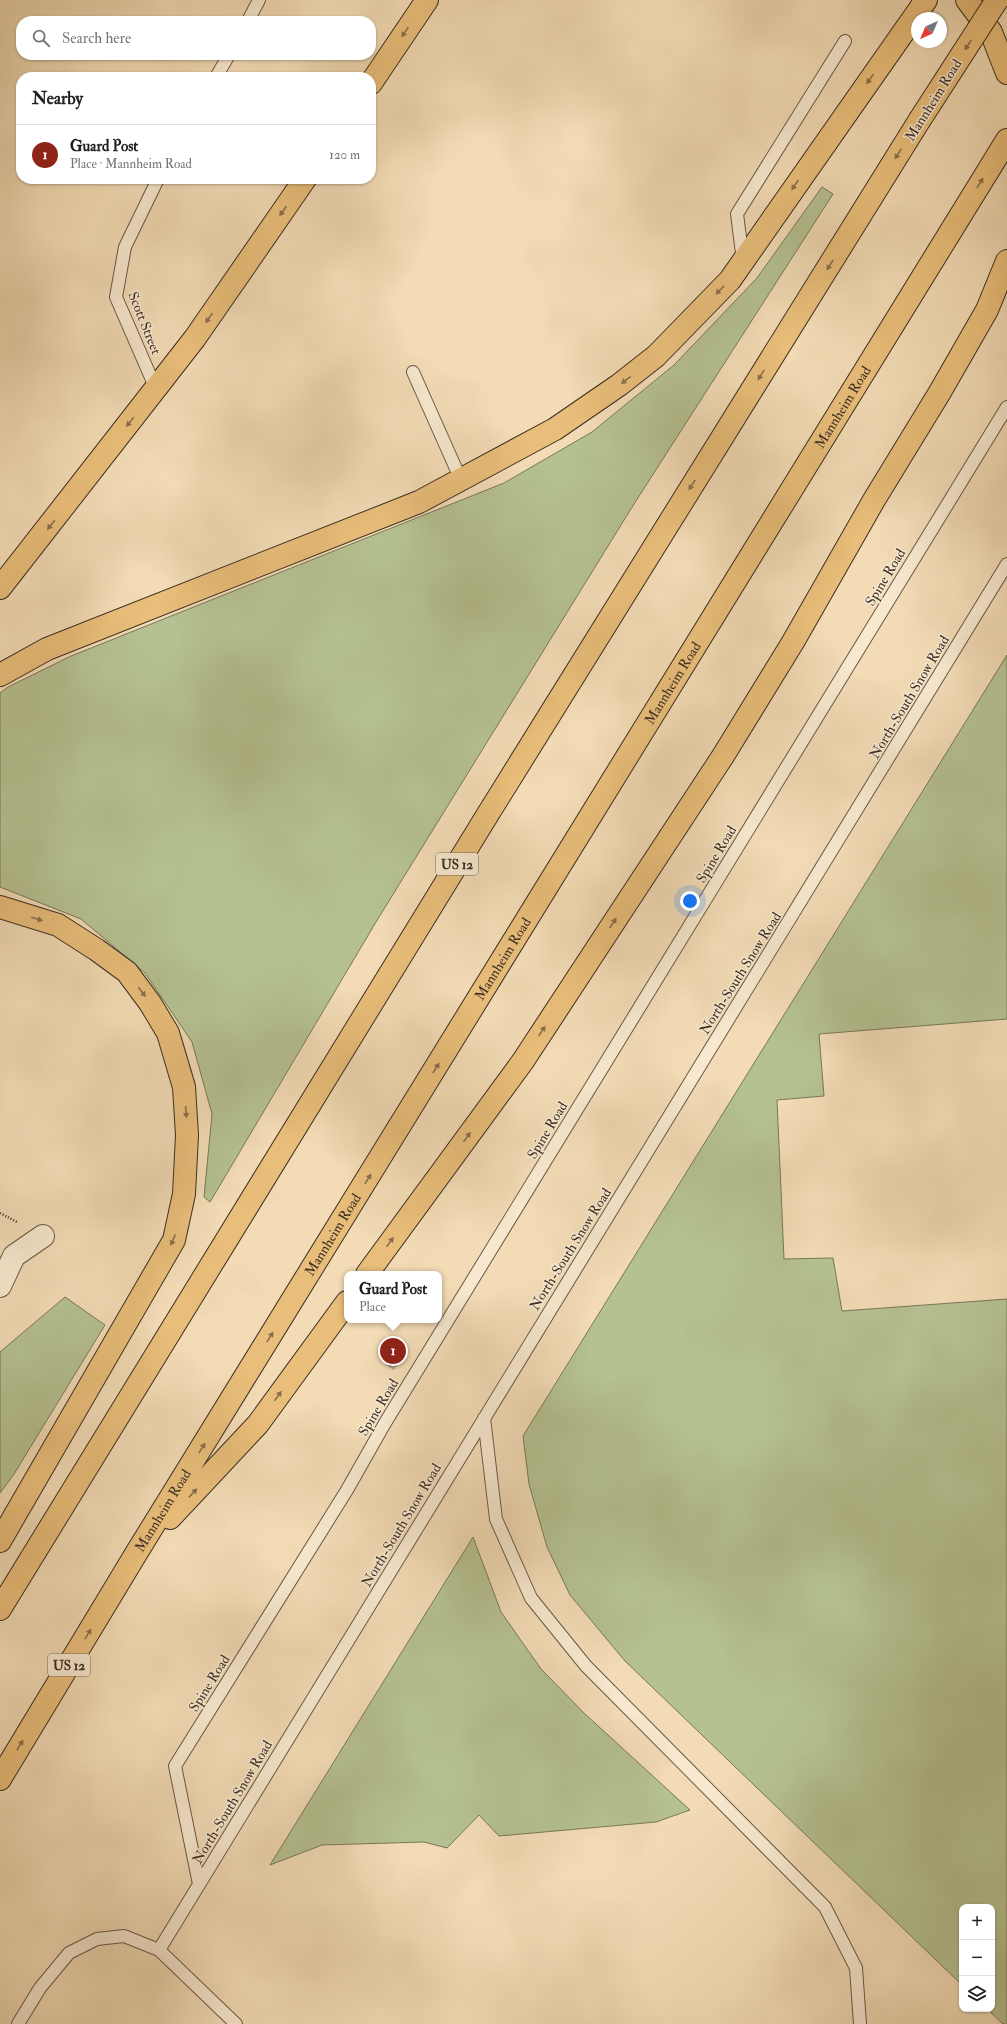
<!DOCTYPE html>
<html lang="en">
<head>
<meta charset="utf-8">
<style>
  body { margin:0; font-family:"IM FELL Double Pica",serif; background:#f6f6f6; color:#202124 }
  .controls { position:absolute; right:12px; bottom:12px; display:grid; overflow:hidden; border-radius:8px; box-shadow:0 1px 3px #0004 }
  .controls button { width:36px; height:36px; display:grid; place-items:center; padding:0; border:0; border-bottom:1px solid #e0e0e0; background:#fff; color:#202124; font:20px sans-serif }
  .compass { position:absolute; left:911px; top:12px; width:36px; height:36px; border-radius:50%; background:#fff; box-shadow:0 1px 3px #0004; rotate:224deg }
  .you { position:absolute; left:690px; top:901px; width:14px; height:14px; margin:-10px; border:3px solid #fff; border-radius:50%; background:#1a73e8; box-shadow:0 0 0 6px #1a73e833 }
  .badge { display:grid; place-items:center; width:26px; height:26px; border-radius:50%; background:#8f2418; color:#fff; font-size:13px; font-weight:700 }
  .pin { position:absolute; translate:-50% -50%; border:2px solid #fff; box-shadow:0 1px 4px #0006 }
  .popup { position:absolute; left:344px; top:1271px; width:98px; height:52px; box-sizing:border-box; display:grid; place-content:center; border-radius:8px; background:#fff; filter:drop-shadow(0 1px 3px #0005); font-size:13px; white-space:nowrap; color:#757577 }
  .popup b { font-size:15px; color:#202124 }
  .popup::after { content:''; position:absolute; left:50%; top:100%; margin-left:-8px; border:8px solid transparent; border-top-color:#fff }
  .list { margin:0; padding:0; list-style:none }
  h2 { display:flex; justify-content:space-between; align-items:center; height:52px; margin:0; padding:0 16px; font-size:17px }
  h2 small { font-size:13px; font-weight:400; color:#757577 }
  .list li { display:grid; grid-template-columns:26px 1fr auto; gap:12px; align-items:center; box-sizing:border-box; height:60px; padding:0 16px; border-top:1px solid #e0e0e0 }
  .list b { display:block; font-size:15px; white-space:nowrap }
  .list p { margin:0; font-size:13px; white-space:nowrap; color:#757577 }
  .list em { font-size:13px; font-style:normal; color:#757577 }
  .icon { flex:none; width:22px; height:22px; fill:none; stroke:currentColor; stroke-width:2; stroke-linecap:round; stroke-linejoin:round }
  .map { position:relative; flex:none; width:1007px; height:2024px; overflow:hidden }
  .search { position:absolute; background:#fff; box-shadow:0 1px 3px #0004; left:16px; top:16px; width:360px; height:44px; display:flex; align-items:center; gap:10px; box-sizing:border-box; padding:0 14px; border-radius:16px; color:#757577; font-size:15px }
  .panel { position:absolute; background:#fff; box-shadow:0 1px 3px #0004; left:16px; top:72px; width:360px; height:112px; border-radius:16px }
  .map>svg:first-child { display:block }
  .green { fill:#b5c191; stroke:#78775a }
  .shadow { fill:#0003 }
  .building { fill:#e29983; stroke:#3b2d24 }
  .lines { fill:none; stroke-linecap:round; stroke-linejoin:round }
  .service-casing { stroke:#695848; stroke-width:14 }
  .minor-casing { stroke:#695848; stroke-width:24 }
  .primary-casing { stroke:#3b2d24; stroke-width:24 }
  .path { stroke:#3b2d24; stroke-width:2.5; stroke-dasharray:1 2; stroke-linecap:butt }
  .service { stroke:#f7e8cf; stroke-width:12 }
  .minor { stroke:#f7e8cf; stroke-width:22 }
  .primary { stroke:#e9be7a; stroke-width:22 }
  .primary-bridge-casing { stroke:#3b2d24; stroke-width:24; stroke-linecap:butt }
  .primary-bridge { stroke:#e9be7a; stroke-width:22 }
  .oneway { fill:#896e4b }
  .labels { text-anchor:middle; stroke-width:3; stroke-linejoin:round; paint-order:stroke }
  .shield { fill:#f7e8cf; stroke:#736557; stroke-width:1 }
  .shield-label { font-size:13px; font-weight:bold; fill:#3b2d24 }
  .street-label { font-size:14px; fill:#3b2d24; stroke:#f7e8cf }
</style>
</head>
<body>
<div class="map">
<svg width="1007" height="2024" viewBox="0 0 1007 2024">
  <rect width="100%" height="100%" fill="#f2dbb5"/>
  <filter id="stains"><feTurbulence type="fractalNoise" baseFrequency=".005" numOctaves="4"/><feColorMatrix values="0 0 0 0 .2 0 0 0 0 .09 0 0 0 0 .02 0 0 0 .5 -.17"/></filter>
  <radialGradient id="worn" r=".72"><stop offset=".6" stop-color="#630" stop-opacity="0"/><stop offset="1" stop-color="#630" stop-opacity=".3"/></radialGradient>
  <!-- green -->
  <path class="green" d="M822,187l11,7 -199,310 -258,418 -166,280 -6,-5 8,-83 -20,-72 -47,-69 -64,-54 -81,-32v-194l8,-6 63,-31 433,-173 88,-51 82,-67 83,-87z
    M1007,655v364l-188,15 5,62 -47,4 7,159 49,-1 9,53 165,-12v725h-4l-16,-15h5v-102h-30v78l-337,-324 -55,-66 -23,-48 -18,-63 -6,-48z
    M65,1297l40,28 -91,149 -14,19v-141z
    M473,1537l28,75 40,57 44,45 105,96 -34,12 -157,14 -20,-21 -32,33 -23,-6 -102,3 -52,20z"/>
  <!-- shadow -->
  <path class="shadow" d="M404,1343l3,5 -13,22 -8,-5 -3,-5z"/>
  <!-- building -->
  <path class="building" d="M396,1337l9,6 -14,23 -9,-6z"/>
  <g class="lines">
    <defs>
      <path id="service" d="M248,21l11,-21
        M216,77l13,-22
        M743,261l-6,-47 108,-173
        M413,372l48,108
        M156,389l-40,-92 9,-50 33,-68
        M484,1418l12,101 35,79 55,68 239,241 31,61 4,56
        M199,1884l-24,-118 172,-276 38,-67 622,-1016
        M159,1950l848,-1386
        M18,2024l22,-36 29,-35 28,-14 27,-3 35,14 77,74"/>
      <path id="minor" d="M0,1286l14,-30 29,-20"/>
      <g id="primary">
        <path d="M967,0l24,32 16,41"/>
        <path d="M371,83l56,-83"/>
        <path d="M0,588l195,-250 110,-159"/>
        <path d="M0,675l47,-26 372,-147 136,-73 64,-44 37,-29 74,-76 196,-280"/>
        <path d="M0,907l58,18 39,25 30,22 23,31 18,30 16,54 3,48 -3,59 -10,46 -174,301"/>
        <path d="M367,1274l156,-213 200,-305 70,-114 81,-142 66,-108 47,-82 20,-49"/>
        <path d="M170,1518l88,-94 89,-122"/>
        <path d="M0,1609l488,-795 431,-693"/>
        <path id="s1" d="M0,1779l137,-227 870,-1412"/>
      </g>
    </defs>
    <!-- service casing -->
    <use href="#service" class="service-casing"/>
    <!-- minor casing -->
    <use href="#minor" class="minor-casing"/>
    <!-- primary casing -->
    <use href="#primary" class="primary-casing"/>
    <!-- path -->
    <path class="path" d="M0,1213l17,9"/>
    <!-- service -->
    <use href="#service" class="service"/>
    <!-- minor -->
    <use href="#minor" class="minor"/>
    <!-- primary -->
    <use href="#primary" class="primary"/>
    <defs>
      <path id="primary-bridge" d="M919,121l78,-121"/>
    </defs>
    <!-- primary-bridge casing -->
    <use href="#primary-bridge" class="primary-bridge-casing"/>
    <!-- primary-bridge -->
    <use href="#primary-bridge" class="primary-bridge"/>
  </g>
  <!-- one-way arrows -->
  <defs><path id="oneway-solid" d="M-6-.8H1V-3.2L6.5 0L1 3.2V.8H-6Z"/></defs>
  <g class="oneway">
    <use href="#oneway-solid" transform="translate(405 32) rotate(124)"/>
    <use href="#oneway-solid" transform="translate(968 45) rotate(123)"/>
    <use href="#oneway-solid" transform="translate(870 79) rotate(125)"/>
    <use href="#oneway-solid" transform="translate(898 154) rotate(122)"/>
    <use href="#oneway-solid" transform="translate(980 183) rotate(-58)"/>
    <use href="#oneway-solid" transform="translate(795 185) rotate(124)"/>
    <use href="#oneway-solid" transform="translate(283 211) rotate(125)"/>
    <use href="#oneway-solid" transform="translate(830 265) rotate(122)"/>
    <use href="#oneway-solid" transform="translate(720 290) rotate(134)"/>
    <use href="#oneway-solid" transform="translate(209 318) rotate(125)"/>
    <use href="#oneway-solid" transform="translate(761 375) rotate(122)"/>
    <use href="#oneway-solid" transform="translate(626 380) rotate(143)"/>
    <use href="#oneway-solid" transform="translate(130 422) rotate(128)"/>
    <use href="#oneway-solid" transform="translate(692 485) rotate(122)"/>
    <use href="#oneway-solid" transform="translate(51 525) rotate(128)"/>
    <use href="#oneway-solid" transform="translate(37 919) rotate(17)"/>
    <use href="#oneway-solid" transform="translate(613 923) rotate(-57)"/>
    <use href="#oneway-solid" transform="translate(142 992) rotate(53)"/>
    <use href="#oneway-solid" transform="translate(542 1031) rotate(-57)"/>
    <use href="#oneway-solid" transform="translate(436 1068) rotate(-58)"/>
    <use href="#oneway-solid" transform="translate(186 1112) rotate(86)"/>
    <use href="#oneway-solid" transform="translate(467 1137) rotate(-54)"/>
    <use href="#oneway-solid" transform="translate(368 1179) rotate(-58)"/>
    <use href="#oneway-solid" transform="translate(173 1240) rotate(112)"/>
    <use href="#oneway-solid" transform="translate(390 1242) rotate(-54)"/>
    <use href="#oneway-solid" transform="translate(270 1337) rotate(-58)"/>
    <use href="#oneway-solid" transform="translate(278 1396) rotate(-54)"/>
    <use href="#oneway-solid" transform="translate(202 1448) rotate(-58)"/>
    <use href="#oneway-solid" transform="translate(193 1493) rotate(-47)"/>
    <use href="#oneway-solid" transform="translate(88 1634) rotate(-59)"/>
    <use href="#oneway-solid" transform="translate(20 1745) rotate(-59)"/>
  </g>
  <g class="labels">
    <!-- shield labels -->
    <g class="shield">
      <rect x="436" y="853" width="42" height="22" rx="3"/>
      <rect x="48" y="1654" width="42" height="22" rx="3"/>
    </g>
    <g class="shield-label">
      <text x="457" y="869">US 12</text>
      <text x="69" y="1670">US 12</text>
    </g>
    <!-- street labels -->
    <g class="street-label">
      <text transform="translate(933 100) rotate(-58)" y="5">Mannheim Road</text>
      <text transform="translate(145 323) rotate(68)" y="5">Scott Street</text>
      <text dy="5" stroke="none"><textPath href="#s1" startOffset="1610">Mannheim Road</textPath></text>
      <text transform="translate(885 577) rotate(-59)" y="5">Spine Road</text>
      <text dy="5" stroke="none"><textPath href="#s1" startOffset="1286">Mannheim Road</textPath></text>
      <text transform="translate(909 697) rotate(-59)" y="5">North-South Snow Road</text>
      <text transform="translate(716 854) rotate(-59)" y="5">Spine Road</text>
      <text dy="5" stroke="none"><textPath href="#s1" startOffset="962">Mannheim Road</textPath></text>
      <text transform="translate(740 973) rotate(-58)" y="5">North-South Snow Road</text>
      <text transform="translate(547 1130) rotate(-59)" y="5">Spine Road</text>
      <text dy="5" stroke="none"><textPath href="#s1" startOffset="638">Mannheim Road</textPath></text>
      <text transform="translate(570 1249) rotate(-58)" y="5">North-South Snow Road</text>
      <text transform="translate(378 1407) rotate(-59)" y="5">Spine Road</text>
      <text dy="5" stroke="none"><textPath href="#s1" startOffset="314">Mannheim Road</textPath></text>
      <text transform="translate(401 1525) rotate(-59)" y="5">North-South Snow Road</text>
      <text transform="translate(209 1683) rotate(-58)" y="5">Spine Road</text>
      <text transform="translate(232 1802) rotate(-59)" y="5">North-South Snow Road</text>
    </g>
  </g>
  <rect width="100%" height="100%" filter="url(#stains)"/>
  <rect width="100%" height="100%" fill="url(#worn)"/>
</svg>
<div class="controls">
<button>+</button>
<button>−</button>
<button><svg class="icon" aria-label="layers" viewBox="0 0 24 24"><path d="M12 4l9 5-9 5-9-5zM3 14l9 5 9-5"/></svg></button>
</div>
<svg class="compass" viewBox="-18 -18 36 36"><path d="M0-13l5 13h-10z" fill="#e53935"/><path d="M0 13l5-13h-10z" fill="#757577"/></svg>
<div class="you"></div>
<div class="pin badge" style="left:393px;top:1351px">1</div>
<div class="popup"><b>Guard Post</b>Place</div>
<div class="search"><svg class="icon" aria-label="search" viewBox="0 0 24 24"><circle cx="10" cy="10" r="6"/><path d="M15 15l6 6"/></svg>Search here</div>
<section class="panel">
<h2>Nearby<small></small></h2>
<ul class="list">
<li><span class="badge">1</span><div><b>Guard Post</b><p>Place · Mannheim Road</p></div><em>120 m</em></li>
</ul>
</section>
</div>
</body>
</html>
